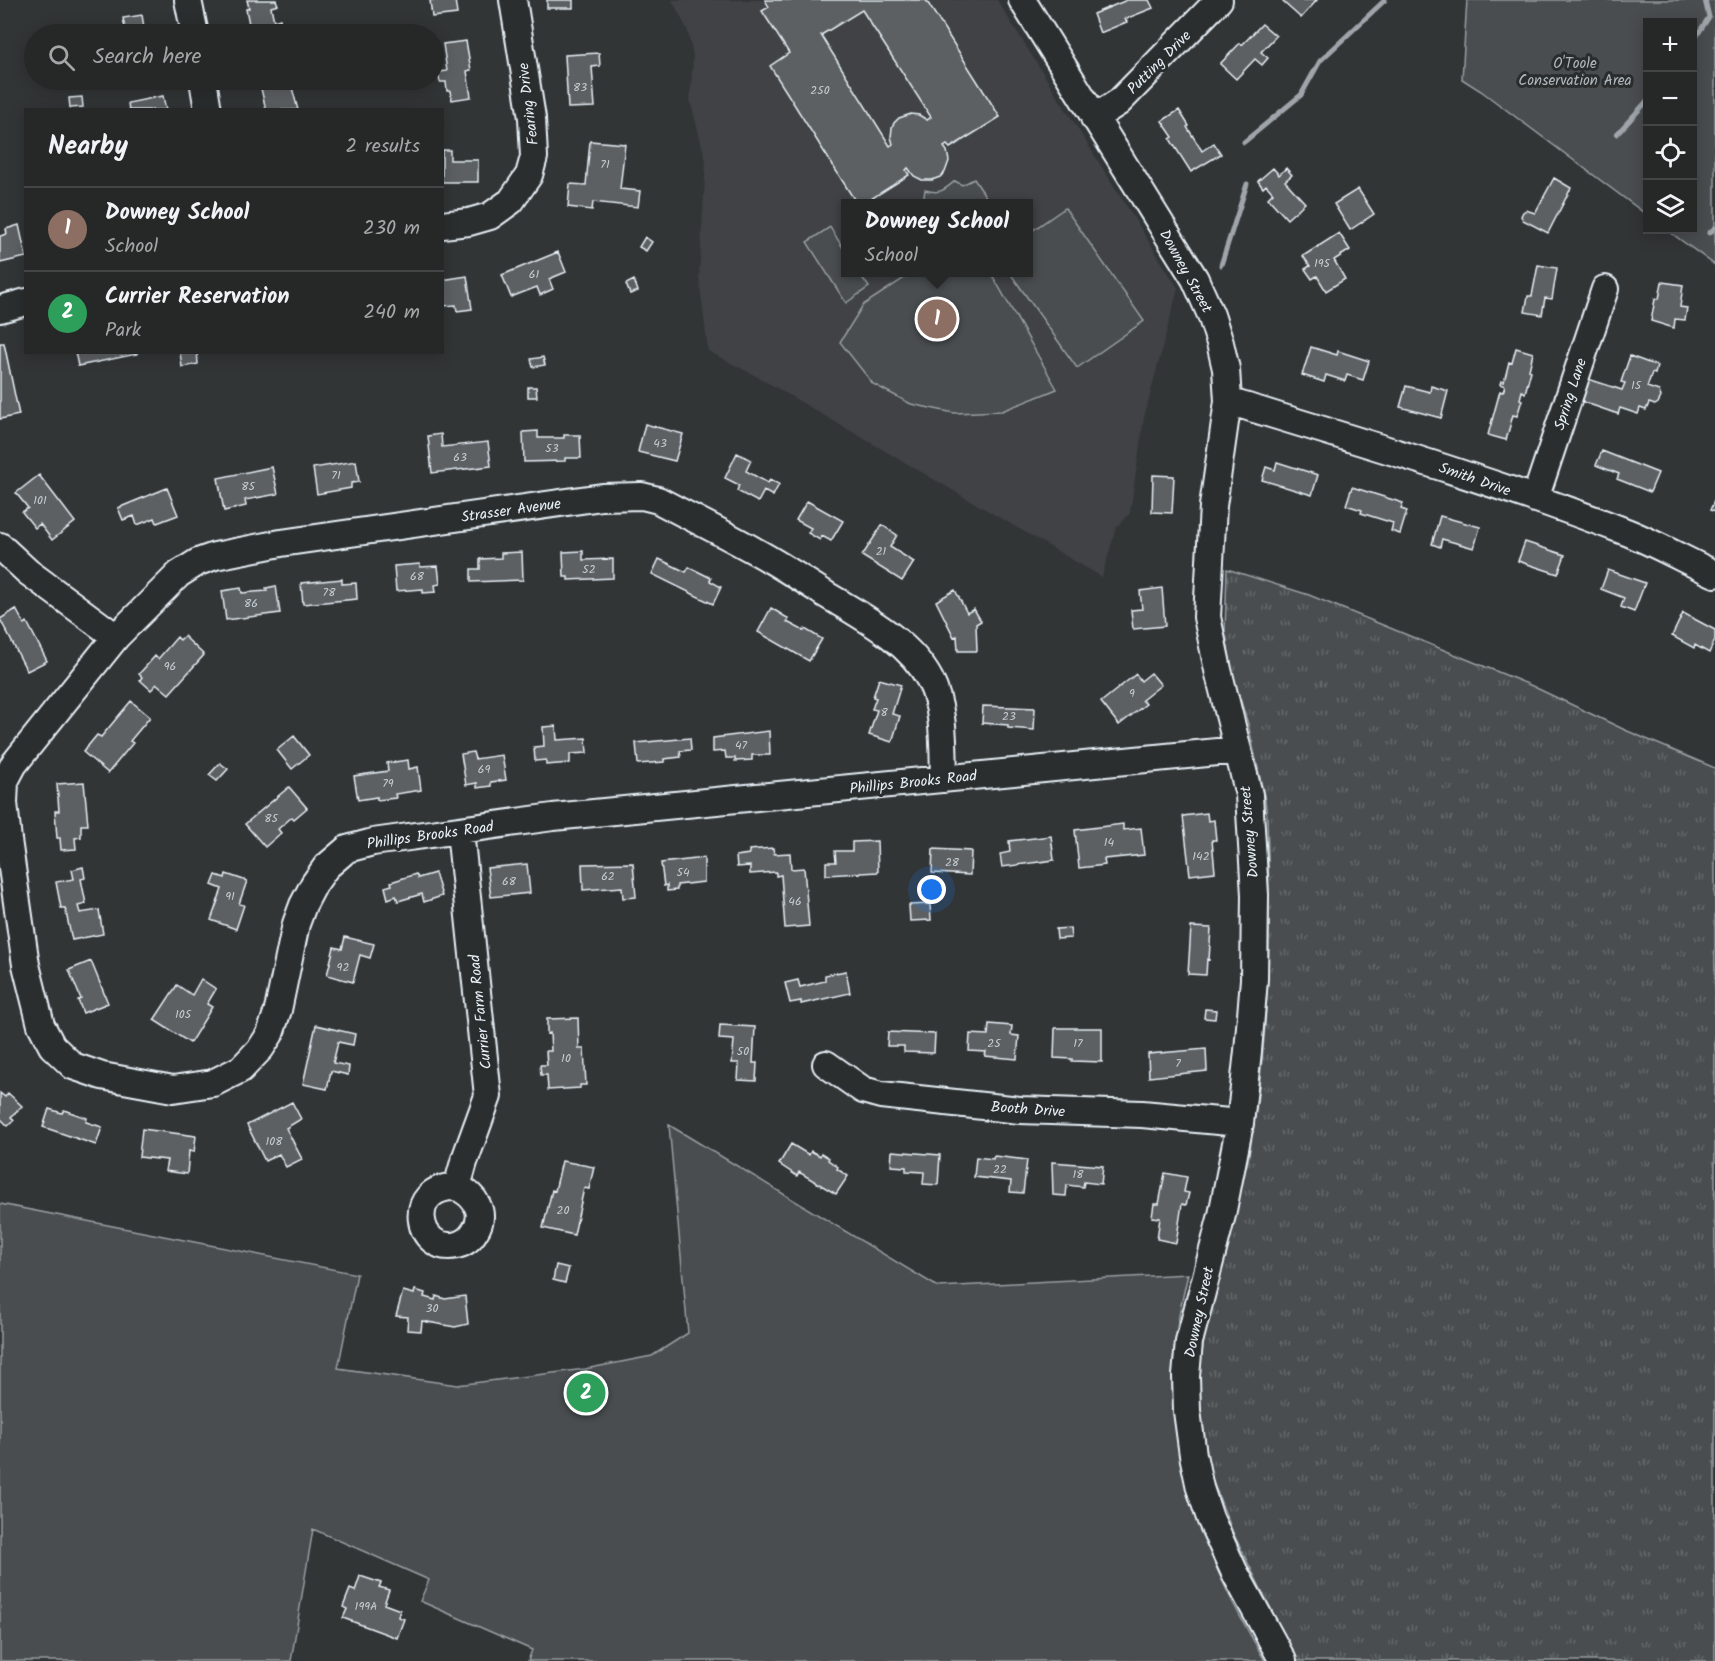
<!DOCTYPE html>
<html lang="en">
<head>
<meta charset="utf-8">
<style>
  body { margin:0; font-family:Kalam,sans-serif; background:#323434; color:#f1f3f6 }
  .controls { position:absolute; right:18px; top:18px; display:grid; overflow:hidden; border-radius:0px; box-shadow:0 3px 15px #0003 }
  .controls button { width:54px; height:54px; display:grid; place-items:center; padding:0; border:0; border-bottom:2px solid #424445; background:#262828; color:#f1f3f6; font:30px sans-serif }
  .you { position:absolute; left:932px; top:890px; width:21px; height:21px; margin:-15px; border:4px solid #fff; border-radius:50%; background:#1a73e8; box-shadow:0 0 0 9px #1a73e833 }
  .badge { display:grid; place-items:center; width:39px; height:39px; border-radius:50%; background:#ea580c; color:#fff; font-size:20px; font-weight:700 }
  .pin { position:absolute; translate:-50% -50%; border:3px solid #fff; box-shadow:0 2px 6px #0006 }
  .popup { position:absolute; left:841px; top:199px; width:192px; height:78px; box-sizing:border-box; display:grid; place-content:center; border-radius:0px; background:#262828; filter:drop-shadow(0 2px 4px #0005); font-size:20px; white-space:nowrap; color:#a4a6a8 }
  .popup b { font-size:22px; color:#f1f3f6 }
  .popup::after { content:''; position:absolute; left:50%; top:100%; margin-left:-12px; border:12px solid transparent; border-top-color:#262828 }
  .list { margin:0; padding:0; list-style:none }
  h2 { display:flex; justify-content:space-between; align-items:center; height:78px; margin:0; padding:0 24px; font-size:26px }
  h2 small { font-size:20px; font-weight:400; color:#a4a6a8 }
  .list li { display:grid; grid-template-columns:39px 1fr auto; gap:18px; align-items:center; box-sizing:border-box; height:84px; padding:0 24px; border-top:2px solid #424445 }
  .list b { display:block; font-size:22px; white-space:nowrap }
  .list p { margin:0; font-size:20px; white-space:nowrap; color:#a4a6a8 }
  .list em { font-size:20px; font-style:normal; color:#a4a6a8 }
  .icon { flex:none; width:33px; height:33px; fill:none; stroke:currentColor; stroke-width:2; stroke-linecap:round; stroke-linejoin:round }
  .map { position:relative; flex:none; width:1715px; height:1661px; overflow:hidden }
  .search { position:absolute; background:#262828; box-shadow:0 3px 15px #0003; left:24px; top:24px; width:420px; height:66px; display:flex; align-items:center; gap:15px; box-sizing:border-box; padding:0 21px; border-radius:33px; color:#a4a6a8; font-size:22px }
  .panel { position:absolute; background:#262828; box-shadow:0 3px 15px #0003; left:24px; top:108px; width:420px; height:246px; border-radius:0px }
  .map>svg:first-child { display:block }
  .built { fill:#3f4244; fill-rule:evenodd }
  .grass { fill:url(#grass-tufts); stroke:#989fa4; stroke-width:1.5 }
  .park { fill:#494d4f; stroke:#989fa4; stroke-width:1.5 }
  .lines { fill:none; stroke-linecap:round; stroke-linejoin:round }
  .stream { stroke:#9fa5aa; stroke-width:5 }
  .building { fill:#5c6063; stroke:#e8f1f8; stroke-width:1.5; fill-rule:evenodd }
  .minor-casing { stroke:#e8f1f8; stroke-width:30 }
  .minor { stroke:#2a2d2e; stroke-width:26 }
  .labels { text-anchor:middle; stroke-width:6; stroke-linejoin:round; paint-order:stroke }
  .number-label { font-size:12px; fill:#c5cdd3 }
  .street-label { font-size:15px; fill:#e8f1f8; stroke:#2a2d2e }
  .park-label { font-size:15px; fill:#b0b8bd; stroke:#2a2d2e }
</style>
</head>
<body>
<div class="map">
<svg width="1715" height="1661" viewBox="0 0 1715 1661">
  <defs>
    <pattern id="grass-tufts" width="24" height="20" patternUnits="userSpaceOnUse" patternTransform="scale(1.5)"><rect width="24" height="20" fill="#494d4f"/><path d="M3 7l-1-3M5 7V3M7 7l1-3M15 17l-1-3M17 17v-4M19 17l1-3" fill="none" stroke="#636769"/></pattern>
  </defs>
  <rect width="100%" height="100%" fill="#323536"/>
  <filter id="ink" filterUnits="userSpaceOnUse"><feTurbulence type="fractalNoise" baseFrequency=".0167" numOctaves="2"/><feDisplacementMap in="SourceGraphic" scale="12" xChannelSelector="R" yChannelSelector="G"/><feConvolveMatrix kernelMatrix="1 2 1 2 8 2 1 2 1" color-interpolation-filters="sRGB"/></filter>
  <g filter="url(#ink)">
    <!-- built -->
    <path class="built" d="M672,0h325l181,288 -34,130 -14,95 -14,15 -14,49 -346,-201 -48,-25 -9,-74 7,-116 -16,-61 3,-43 -6,-28zM846,204h182v68h-182z"/>
    <!-- grass -->
    <path class="grass" d="M1227,569l82,26 221,90 95,45 90,38v893h-418l-63,-126 -23,-58 -5,-22 -7,-41 1,-50 6,-36 42,-168c13,-70 19,-143 21,-214 1,-43 -1,-86 -2,-129l-2,-17 -17,-76 -14,-45 -9,-47z"/>
    <!-- park -->
    <path class="park" d="M1467,0h248v265l-48,-35h25v-208h-44l-1,193 -166,-124 -19,-12z
      M974,179l16,24h-67l2,-13c15,4 18,1 30,-9l7,4z
      M1065,208l79,113 -67,47 -67,-95 18,-1 1,-39z
      M830,227l15,24 1,21 13,1 10,14 -23,16 -39,-61z
      M912,273h79l66,116 -55,22 -48,2 -43,-9 -38,-20 -33,-42 23,-37z
      M669,1125l269,162 250,-13c-10,42 -18,83 -15,127 1,29 9,57 16,85 4,14 8,29 13,44 15,46 39,89 63,131h-737l4,-11 -112,-49 9,-21 -116,-51 -22,132h-291v-457l357,70 -19,94 119,17 128,-16 67,-13 36,-23z"/>
    <g class="lines">
      <!-- stream -->
      <path class="stream" d="M1692,43l17,-26 -4,-17
        M1617,134l31,-34
        M1244,142l57,-47 19,-34 65,-61
        M1709,233l6,-5
        M1221,265l26,-81"/>
    </g>
    <!-- building -->
    <path class="building" d="M247,0h29l2,5 -7,2 3,14 6,-2 3,13 -12,2h-20l-5,-25 3,-1z
      M430,0h25l2,14 -25,3z
      M547,0h26v8h-26z
      M765,0h161l74,117 -50,31 -3,-3 -3,2 3,4 2,10 -4,11 -5,5 -8,3h-10l-8,-4 -6,-8 -2,2 3,5 -46,29h-6l-87,-138 19,-13 -27,-42 7,-4zM862,10l69,107 -4,3 -8,-5 -8,-1 -12,4 -5,5 -2,5 -1,9 2,7 -3,2 -69,-111z
      M1127,0h22l4,8 -28,11 2,3 -27,11 -7,-19z
      M1285,0h32l-16,18 -18,-16z
      M142,15l3,19h-19l-3,-16z
      M1262,24l14,12 -15,16 7,6 -6,7 -7,-6 -19,20 -16,-15 20,-21 2,2z
      M466,41l5,29 -4,1 4,26 -19,3 -2,-9h-3l-1,-9h-6l-2,-10 9,-1 -4,-27z
      M599,53l1,13 -8,1 3,40 -27,1 -3,-53z
      M259,80h31l8,30h-32z
      M163,96l3,14h-37l-1,-7z
      M82,97l1,10 -13,1 -1,-10z
      M1179,110l10,16 -2,1 15,24 12,-8 7,11 -30,18 -21,-33 3,-2 -11,-16z
      M590,141l35,3 -5,45 20,2 -2,16 -45,-5 -1,8 -24,-3 2,-23 16,1z
      M442,150h8v10h28v22h-36z
      M1273,168l6,7 7,-7 6,7 -7,6 20,22 -18,16 -19,-21 5,-5 -7,-8 -3,3 -5,-7z
      M1554,178l17,10 -23,45 -25,-13 -2,-4 2,-4 3,-2 9,3z
      M1358,189l16,25 -24,16 -16,-26z
      M19,225l7,32 -26,6v-27l7,-2 -1,-5z
      M1339,233l11,17 -16,10 11,19 -19,12 -9,-15 -5,3 -7,-10 5,-3 -7,-10z
      M645,237l7,5 -6,9 -7,-4z
      M558,252l8,20 -17,7 4,10 -13,6 -3,-8 -26,10 -9,-22z
      M1538,265l19,3 -5,31 -7,-1 -3,17 -17,-3 3,-16h4z
      M467,276l5,33 -15,2 -1,-6 -14,1v-26z
      M634,280l4,11 -8,3 -4,-10z
      M1662,282l21,3 -3,22 7,1 -2,12 -10,-1 -1,9 -23,-7 4,-22h4z
      M0,343h4l15,72 -19,4z
      M1311,347l26,8 1,-4 31,10 -6,19 -16,-5 -2,6 -19,-6 -2,7 -22,-7z
      M1516,348l17,5 -4,17 2,1 -6,22 -3,-2 -2,8 2,1 -5,16 -4,-1 -7,25 -18,-5 12,-44 3,1 2,-6 -5,-2 1,-3 3,1 5,-20 3,1z
      M75,352h62v2l-59,12z
      M180,352h17l1,12 -16,3z
      M1630,356l27,10 -2,8 -3,-1 -5,14 12,4 2,6 -3,6 -3,2 -6,-2 -3,7 -6,-2 -2,6 -18,-6 -2,6 -38,-13 8,-22 34,11 3,-7 -4,-1z
      M543,357l2,8 -12,2 -2,-8z
      M1406,386l24,6 1,-6 17,5 -7,27 -41,-11z
      M528,387h8l1,10h-9z
      M645,424l38,10 -8,27 -37,-9z
      M538,431v7h26v-3h16l1,23h-16v3l-41,1 -1,-30z
      M441,434l1,13 46,-5 3,24 -59,7 -4,-37z
      M1602,451l56,22 -8,19 -33,-13 2,-5 -23,-9z
      M737,453l14,7 -5,11 22,12 2,-3 9,4 -6,12 -9,-5 -6,11 -21,-11 2,-6 -14,-7z
      M356,461l3,21 -8,1v5l-34,6 -4,-26z
      M1277,462l41,13 -6,20 -50,-15 4,-13 9,3z
      M272,467l6,27 -33,6 1,6 -22,5 -6,-33z
      M39,475l36,47 -23,18 -12,-16 -5,4 -13,-16 6,-4 -12,-15z
      M1153,475l21,1 -2,37 -20,-1z
      M1352,487l51,16 -2,6 6,2 -7,23 -9,-3 2,-8 -32,-10 1,-3 -16,-5z
      M167,488l11,27 -21,8 -2,-5 -18,7 -3,-9 -11,4 -5,-12z
      M1715,499v13l-5,-2z
      M807,501l36,20 -12,20 -9,-5 -2,4 -12,-7 3,-5 -15,-8z
      M1440,516l40,11 -6,21 -32,-9 -2,8 -8,-3z
      M882,525l15,10 -7,12 24,15 -12,19 -40,-25z
      M1525,542l40,13 -7,19 -40,-13z
      M583,551v9l30,-1v19l-45,2v-3h-4l-1,-25z
      M522,552l1,28 -52,2v-13h9v-10l21,-1v-5z
      M659,559l27,13 3,-5 22,11 -1,3 11,6 -8,17 -61,-30z
      M420,564v3l18,-1 2,18 -5,1 1,7 -13,1v-4l-27,2 -2,-25z
      M1608,570l37,13 -11,29 -13,-5 3,-9 -23,-9z
      M342,579v5l14,-1 1,16 -54,5 -2,-21z
      M276,586l4,27 -54,7 -4,-29 19,-3 1,5 25,-2 -1,-3z
      M1162,588l3,38 -32,3 -2,-19 11,-1 -2,-18z
      M955,590l12,23 7,-4 7,12 -5,3 1,27h-19l-1,-15 -3,1 -18,-36z
      M771,608l18,11 -2,3 17,9 1,-2 17,10 -13,22 -51,-29z
      M16,609l8,15 3,-2 20,39 -20,10 -27,-52z
      M1683,613l32,17v10l-6,13 -14,-8 -1,3 -22,-12z
      M184,636l20,19 -35,39 -12,-10 -6,6 -11,-10 2,-3 -3,-3 16,-18 3,3 19,-22 3,3z
      M1151,673l10,12 -19,15 4,4 -27,21 -18,-23 35,-28 5,7z
      M879,679l22,6 -9,29 8,2 -8,26 -23,-7 8,-25 -5,-1 4,-11 -3,-1z
      M131,701l19,16 -20,24 3,2 -25,30 -25,-21 14,-17 4,2z
      M983,706l52,2 -1,22 -26,-2v-3l-26,-2z
      M556,726l1,14 29,-2 1,15 -17,1v9l-24,2v-5l-11,1 -1,-14 10,-1 -1,-19z
      M769,731l1,24h-18v5l-17,1v-3h-9l-1,-7 -12,1v-14z
      M294,736l15,19 -17,14 -15,-19z
      M690,738l1,12 -11,1 1,6 -17,2v3l-26,2 -2,-21z
      M473,752l2,7 27,-4 4,25 -15,2v4l-14,2v-5l-11,2 -5,-31z
      M408,760l1,9 9,-2 3,23 -26,4 1,4 -19,2v-3l-19,3 -4,-24 34,-5 -1,-8z
      M220,763l8,6 -11,12 -8,-6z
      M84,782l4,43h-7v12l-6,1 1,11 -15,1 -1,-12h-3l-2,-27h4l-2,-27z
      M289,787l18,21 -13,11 -2,-2 -14,12 3,4 -16,14 -20,-23z
      M1207,813l1,8 6,-1 2,20h-4l3,32 -25,3 -7,-59z
      M1123,824v6l18,-2 3,27 -40,4 1,6 -26,3 -4,-38z
      M1051,836l3,24 -52,7 -2,-13 10,-2 -1,-11z
      M877,841l1,31 -52,3v-13h10l-1,-11h17v-9z
      M773,848l1,6 16,-1 1,16 13,-1 5,58 -24,2 -4,-53 -5,1v-4l-26,2v-8l-13,1 -1,-11 13,-2v-4z
      M933,849l38,2 -1,24 -38,-2z
      M704,858v24l-27,3v5l-10,1v-6l-3,1 -3,-23z
      M633,863l3,34 -13,1 -1,-11 -39,3 -1,-26z
      M527,864l3,29 -39,4 -4,-29z
      M83,867l2,11 -4,1 5,25 -8,2 2,7 19,-3 4,24 -31,6 -7,-32h-4l-5,-26 18,-3 -2,-9z
      M435,873l7,23 -18,6 -2,-8 -24,7 -2,-5 -8,3 -3,-12 7,-2 -1,-3 25,-8 2,4z
      M226,874l21,7 -8,23 5,1 -8,24 -25,-9 11,-31 -10,-4 4,-10 9,3z
      M930,904l1,16 -21,1 -1,-16z
      M1191,927l20,1 -2,32 -2,-1 -1,16 -18,-1z
      M1070,928l1,10 -14,1 -1,-10z
      M345,937l29,7 -4,14 -10,-3 -7,27 -26,-7 7,-28 8,2z
      M91,961l17,42 -25,10 -5,-13 3,-1 -12,-29z
      M846,971l4,22 -49,11v-3l-11,2 -5,-20 13,-3 2,7 25,-6v-6z
      M201,979l15,10 -9,15 5,3 -22,36 -36,-23 23,-35 15,10z
      M1205,1009l11,1 -1,9 -11,-1z
      M578,1018l1,31h5l2,36h-6v3l-32,2 -1,-15h-6l-1,-10h7l-1,-14h5l-1,-18 -3,1v-15z
      M989,1024l23,2 -1,9 8,1 -2,23 -32,-3 1,-4 -17,-1 1,-17 18,1z
      M316,1025l39,9 -2,11 -15,-3 -5,21 16,3 -1,9 -17,-4 -4,18 -24,-5z
      M720,1025l35,2 -2,36h4l-1,18 -18,-1 1,-17h-7l2,-23 -15,-1z
      M1055,1028h47v34l-30,-1v-2l-18,-1z
      M888,1032l47,2 -1,19 -30,-1v-6h-17z
      M1206,1049l1,22 -58,6 -1,-23z
      M0,1093l5,4 3,-4 14,13 -11,11 3,3 -6,6 -8,-8z
      M292,1102l9,17 -15,9 16,31 -16,8 -7,-13 -14,7 -18,-36z
      M49,1109l13,4 2,-3 23,8 -1,4 16,5 -6,18 -53,-18z
      M142,1129l54,7 -2,16 -5,-1 -2,23 -22,-3 2,-11 -28,-3z
      M791,1144l18,11 2,-4 9,5 1,-3 8,5 -1,2 10,7 -1,2 11,7 -12,18 -37,-22 -2,4 -18,-12z
      M892,1151l48,4 -2,30 -15,-1 1,-12 -18,-1v-4l-15,-1z
      M994,1156l33,4 -4,33 -13,-1 1,-11 -37,-4 2,-20 17,2z
      M562,1161l32,6 -5,22 -5,-1 -10,47 -31,-7 9,-38 3,1z
      M1052,1162l51,4 -2,18 -17,-2 -1,5 -16,-2 -1,11 -13,-1z
      M1165,1173l22,4 -3,15 5,1 -3,12 -4,-1 -6,39 -19,-4 3,-21 -8,-1 2,-13h5z
      M556,1265l13,3 -4,15 -12,-3z
      M415,1290l10,3 -1,4 11,3 1,-4 9,3 20,-3 3,28 -13,3 -33,-6 -1,10 -14,-1 1,-13 -12,-1 7,-25 11,3z
      M360,1576l21,7 -2,4 10,3 -5,14 16,6 -2,7 6,2 -7,19 -54,-20 4,-9 -4,-2 7,-18 5,2z"/>
    <g class="lines">
      <defs>
        <path id="minor" d="M188,0l7,34
          M1022,0l173,279 16,36 9,28 6,26 2,32 -15,105 -6,111 11,53 31,125 6,100 -1,84 -6,72 -8,72 -18,92 -33,127 -3,34 1,35 6,44 7,33 10,30 24,53 49,90
          M203,80l5,30
          M1094,118l25,-16 100,-102
          M442,225l27,-3 21,-6 21,-15 18,-26 5,-18 -2,-39 -19,-118
          M0,309l26,-7
          M1228,401c134,41 270,81 401,132 29,12 58,28 86,41
          M1535,499l70,-210
          M0,546l28,26 88,65 63,-63 19,-12 17,-6 66,-13 321,-46 40,-1 16,4c32,17 65,33 97,51 24,13 47,28 70,43 36,22 84,46 105,86 15,29 13,67 14,99
          M116,637l-102,127 -9,17 -1,22 4,37 18,125 15,60 11,21 21,20 29,10 71,13 40,-6 28,-14 20,-21 9,-14 8,-24 18,-86 7,-19 11,-21 12,-17 21,-18 26,-7 180,-25 685,-67
          M826,1064l37,26 18,5 139,15 122,4 98,9
          M457,1187c18,8 30,26 18,44 -4,7 -10,12 -18,14 -41,10 -53,-60 0,-58l7,-25 24,-66 -28,-265"/>
      </defs>
      <!-- minor casing -->
      <use href="#minor" class="minor-casing"/>
      <!-- minor -->
      <use href="#minor" class="minor"/>
    </g>
  </g>
  <g class="labels">
    <!-- number labels -->
    <g class="number-label">
      <text x="580" y="91">83</text>
      <text x="820" y="94">250</text>
      <text x="605" y="168">71</text>
      <text x="1322" y="267">195</text>
      <text x="534" y="278">61</text>
      <text x="1636" y="389">15</text>
      <text x="660" y="447">43</text>
      <text x="552" y="452">53</text>
      <text x="460" y="461">63</text>
      <text x="336" y="479">71</text>
      <text x="248" y="490">85</text>
      <text x="40" y="504">101</text>
      <text x="881" y="555">21</text>
      <text x="589" y="573">52</text>
      <text x="417" y="580">68</text>
      <text x="329" y="596">78</text>
      <text x="251" y="607">86</text>
      <text x="170" y="670">96</text>
      <text x="1132" y="697">9</text>
      <text x="884" y="716">8</text>
      <text x="1009" y="720">23</text>
      <text x="741" y="749">47</text>
      <text x="484" y="773">69</text>
      <text x="388" y="787">79</text>
      <text x="271" y="822">85</text>
      <text x="1109" y="846">14</text>
      <text x="1201" y="860">142</text>
      <text x="952" y="866">28</text>
      <text x="683" y="876">54</text>
      <text x="608" y="880">62</text>
      <text x="509" y="885">68</text>
      <text x="230" y="900">91</text>
      <text x="795" y="905">46</text>
      <text x="343" y="971">92</text>
      <text x="183" y="1018">105</text>
      <text x="994" y="1047">25</text>
      <text x="1078" y="1047">17</text>
      <text x="743" y="1055">50</text>
      <text x="566" y="1062">10</text>
      <text x="1178" y="1067">7</text>
      <text x="274" y="1145">108</text>
      <text x="1000" y="1173">22</text>
      <text x="1078" y="1178">18</text>
      <text x="563" y="1214">20</text>
      <text x="432" y="1312">30</text>
      <text x="366" y="1610">199A</text>
    </g>
    <!-- street labels -->
    <g class="street-label">
      <text transform="translate(1159 62) rotate(-45)" y="5">Putting Drive</text>
      <text transform="translate(528 104) rotate(-97)" y="5">Fearing Drive</text>
      <text transform="translate(1186 271) rotate(61)" y="5">Downey Street</text>
      <text transform="translate(1570 394) rotate(-72)" y="5">Spring Lane</text>
      <text transform="translate(1475 479) rotate(19)" y="5">Smith Drive</text>
      <text transform="translate(511 510) rotate(-8)" y="5">Strasser Avenue</text>
      <text transform="translate(913 782) rotate(-6)" y="5">Phillips Brooks Road</text>
      <text transform="translate(1249 832) rotate(-95)" y="5">Downey Street</text>
      <text transform="translate(430 835) rotate(-8)" y="5">Phillips Brooks Road</text>
      <text transform="translate(480 1012) rotate(-96)" y="5">Currier Farm Road</text>
      <text transform="translate(1028 1109) rotate(4)" y="5">Booth Drive</text>
      <text transform="translate(1199 1312) rotate(-78)" y="5">Downey Street</text>
    </g>
    <!-- park labels -->
    <g class="park-label">
      <text x="1575" y="68">O'Toole<tspan x="1575" dy="17">Conservation Area</tspan></text>
    </g>
  </g>
</svg>
<div class="controls">
<button>+</button>
<button>−</button>
<button><svg class="icon" aria-label="locate" viewBox="0 0 24 24"><circle cx="12" cy="12" r="6"/><path d="M12 2v4M12 18v4M2 12h4M18 12h4"/></svg></button>
<button><svg class="icon" aria-label="layers" viewBox="0 0 24 24"><path d="M12 4l9 5-9 5-9-5zM3 14l9 5 9-5"/></svg></button>
</div>
<div class="you"></div>
<div class="pin badge" style="left:937px;top:319px;background:#8d6e63">1</div>
<div class="popup"><b>Downey School</b>School</div>
<div class="pin badge" style="left:586px;top:1393px;background:#2e9e5b">2</div>
<div class="search"><svg class="icon" aria-label="search" viewBox="0 0 24 24"><circle cx="10" cy="10" r="6"/><path d="M15 15l6 6"/></svg>Search here</div>
<section class="panel">
<h2>Nearby<small>2 results</small></h2>
<ul class="list">
<li><span class="badge" style="background:#8d6e63">1</span><div><b>Downey School</b><p>School</p></div><em>230 m</em></li>
<li><span class="badge" style="background:#2e9e5b">2</span><div><b>Currier Reservation</b><p>Park</p></div><em>240 m</em></li>
</ul>
</section>
</div>
</body>
</html>
